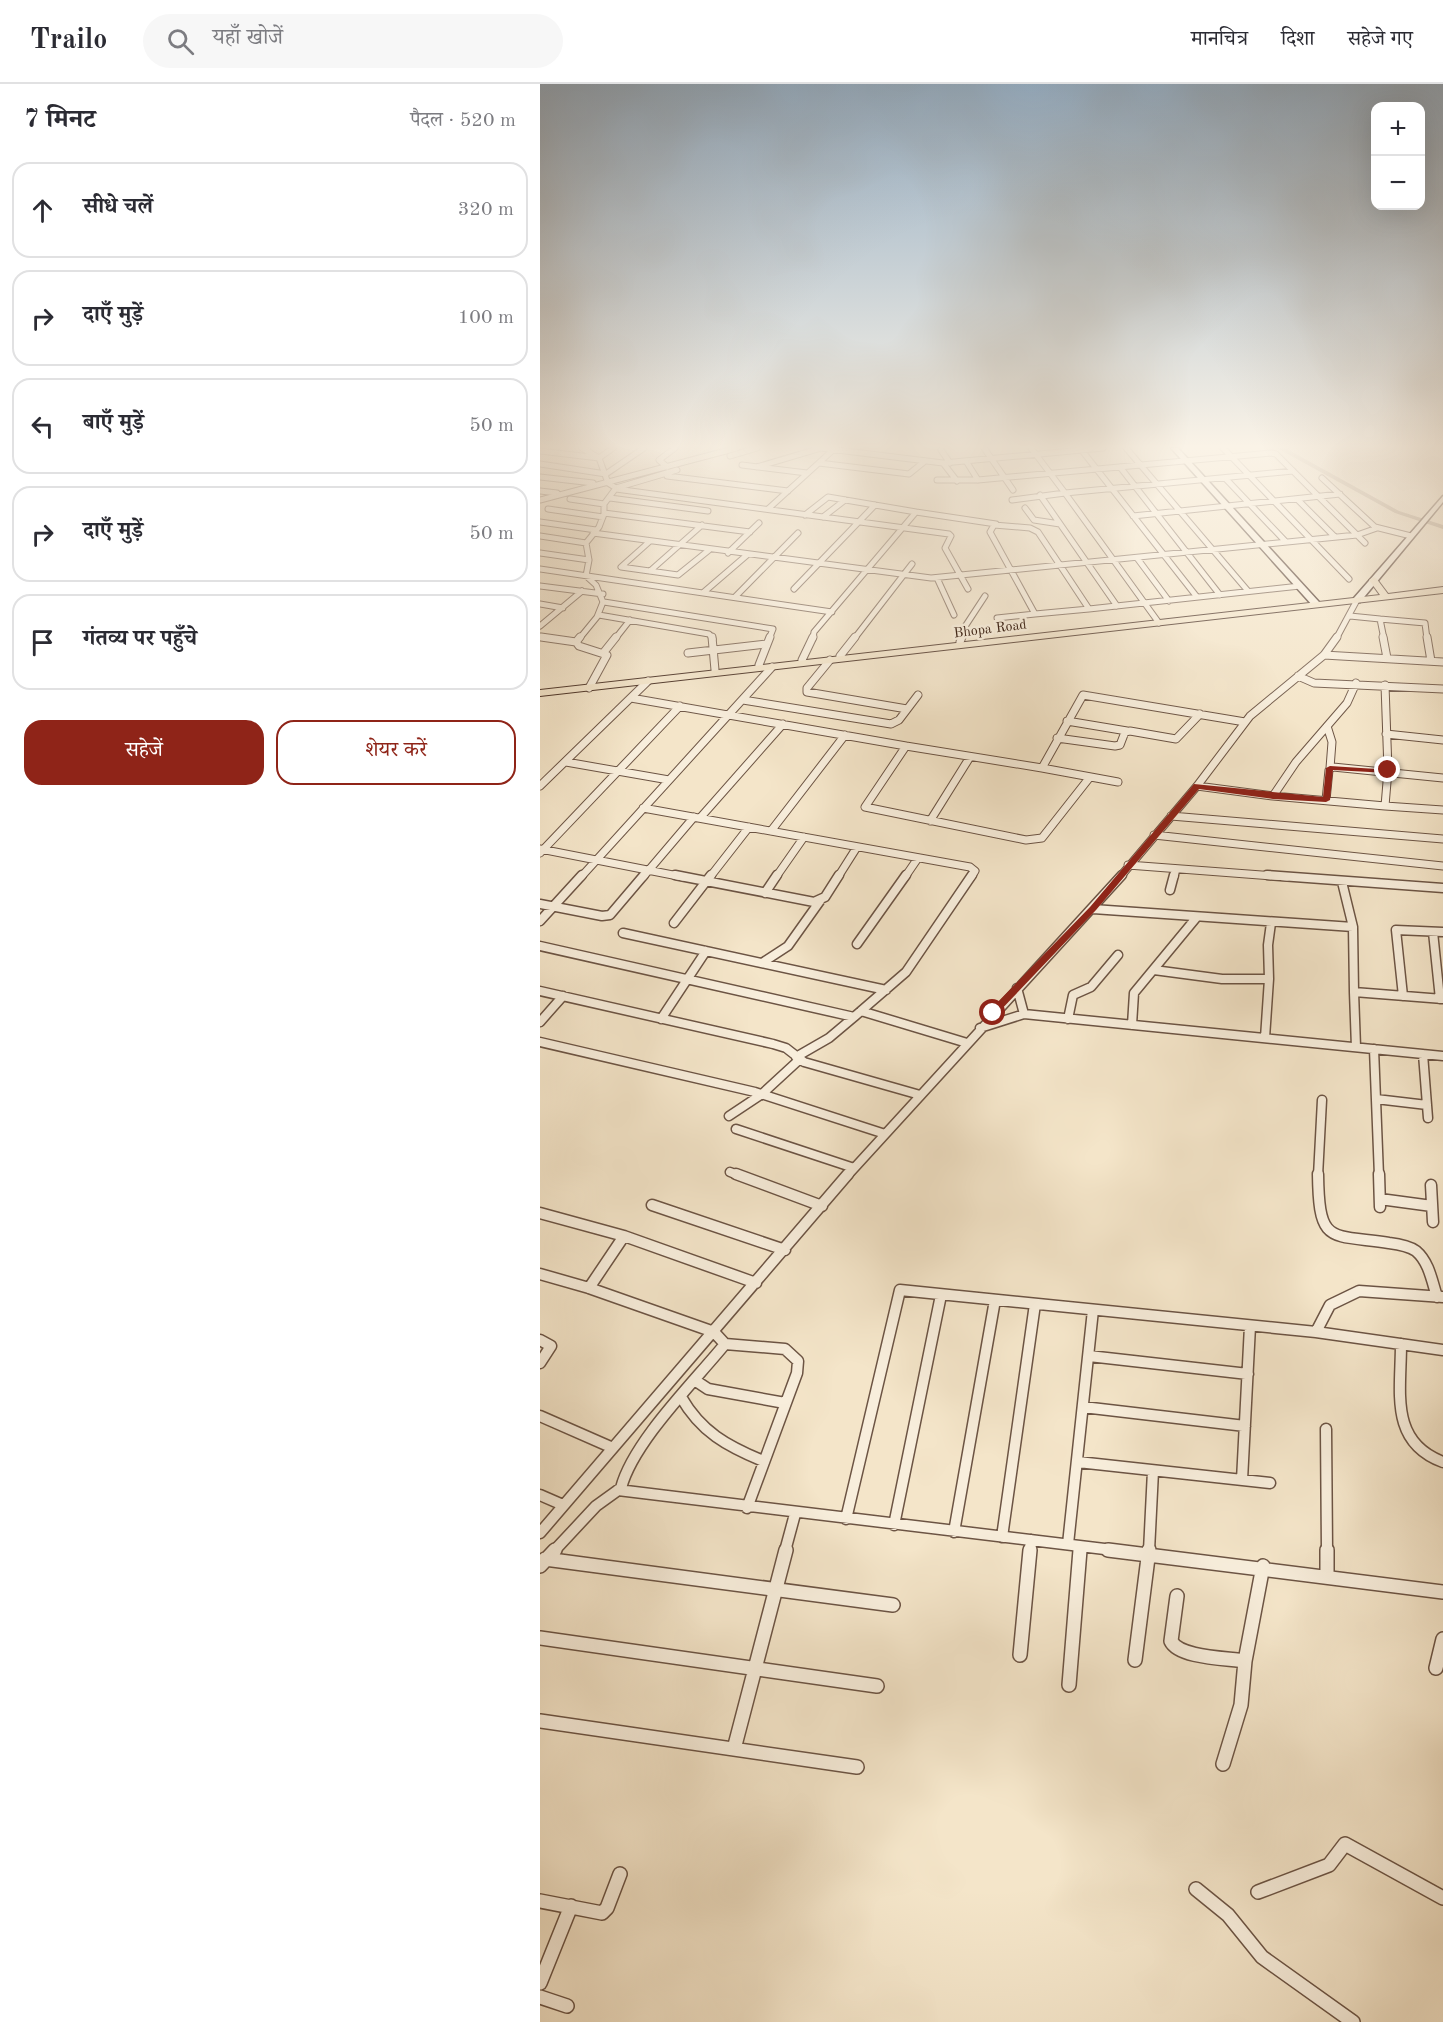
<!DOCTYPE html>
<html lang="hi">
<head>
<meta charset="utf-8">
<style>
  body { margin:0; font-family:"Old Standard TT","Noto Serif Devanagari",serif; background:#f7f7f7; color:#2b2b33 }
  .controls { position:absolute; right:18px; top:18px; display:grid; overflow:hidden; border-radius:12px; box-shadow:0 6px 24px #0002 }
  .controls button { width:54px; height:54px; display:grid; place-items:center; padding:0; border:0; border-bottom:2px solid #e1e1e2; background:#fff; color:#2b2b33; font:30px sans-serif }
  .stop { position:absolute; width:18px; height:18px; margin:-14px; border:4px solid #8f2418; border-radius:50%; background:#fff }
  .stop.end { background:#8f2418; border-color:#fff; box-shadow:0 2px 6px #0008 }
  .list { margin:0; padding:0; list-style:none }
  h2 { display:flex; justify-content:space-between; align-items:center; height:78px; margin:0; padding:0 24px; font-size:26px }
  h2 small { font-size:20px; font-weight:400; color:#7c7c81 }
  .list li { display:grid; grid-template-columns:39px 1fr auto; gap:18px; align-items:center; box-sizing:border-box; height:96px; margin:0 12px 12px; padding:0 12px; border:2px solid #e1e1e2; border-radius:18px }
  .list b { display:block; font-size:22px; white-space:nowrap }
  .list em { font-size:20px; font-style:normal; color:#7c7c81 }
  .actions { display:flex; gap:12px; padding:18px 24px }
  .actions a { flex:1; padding:14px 0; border:2px solid #8f2418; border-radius:18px; text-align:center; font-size:21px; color:#8f2418 }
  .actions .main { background:#8f2418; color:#fff }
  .icon { flex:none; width:33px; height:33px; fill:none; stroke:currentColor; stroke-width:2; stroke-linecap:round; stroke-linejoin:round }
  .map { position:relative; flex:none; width:903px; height:1938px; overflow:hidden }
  header { display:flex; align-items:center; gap:36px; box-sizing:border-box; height:84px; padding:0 30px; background:#fff; border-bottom:2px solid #e1e1e2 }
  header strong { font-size:28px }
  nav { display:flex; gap:33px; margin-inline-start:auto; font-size:21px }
  .search { width:420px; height:54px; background:#f7f7f7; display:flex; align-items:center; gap:15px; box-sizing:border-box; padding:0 21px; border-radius:33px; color:#7c7c81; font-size:22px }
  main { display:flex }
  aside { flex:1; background:#fff }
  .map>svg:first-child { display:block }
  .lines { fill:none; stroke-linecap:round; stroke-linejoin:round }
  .stream { stroke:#86705d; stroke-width:1.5 }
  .canal { fill:#b6a38c; fill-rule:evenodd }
  .street-far4-casing { stroke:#6c5444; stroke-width:7 }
  .street-far3-casing { stroke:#6c5444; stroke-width:9 }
  .street-far2-casing { stroke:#6c5444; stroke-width:11 }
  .street-far1-casing { stroke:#6c5444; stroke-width:13 }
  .street-casing { stroke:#6c5444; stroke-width:16 }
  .secondary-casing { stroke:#3e2417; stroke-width:3 }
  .primary-casing { stroke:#3e2417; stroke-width:2 }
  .street-far4 { stroke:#f8eedc; stroke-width:5 }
  .street-far3 { stroke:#f8eedc; stroke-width:7 }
  .street-far2 { stroke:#f8eedc; stroke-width:8 }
  .street-far1 { stroke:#f8eedc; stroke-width:10 }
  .street { stroke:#f8eedc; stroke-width:13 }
  .secondary { fill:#f8eedc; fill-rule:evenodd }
  .primary { fill:#f4e5c9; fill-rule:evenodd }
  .route { fill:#8f2418 }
  .labels { text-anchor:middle; stroke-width:5; stroke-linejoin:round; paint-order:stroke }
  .far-street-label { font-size:14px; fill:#3e2417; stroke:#f8eedc }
</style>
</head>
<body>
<header>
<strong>Trailo</strong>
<div class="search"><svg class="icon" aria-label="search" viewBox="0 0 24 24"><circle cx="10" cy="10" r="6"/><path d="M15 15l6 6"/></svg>यहाँ खोजें</div>
<nav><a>मानचित्र</a><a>दिशा</a><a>सहेजे गए</a></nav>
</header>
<main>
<aside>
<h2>7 मिनट<small>पैदल · 520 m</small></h2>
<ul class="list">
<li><svg class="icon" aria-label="ahead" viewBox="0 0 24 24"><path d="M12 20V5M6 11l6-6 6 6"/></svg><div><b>सीधे चलें</b></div><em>320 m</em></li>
<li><svg class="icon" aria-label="right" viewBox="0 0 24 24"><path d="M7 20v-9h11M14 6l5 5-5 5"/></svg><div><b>दाएँ मुड़ें</b></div><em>100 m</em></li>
<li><svg class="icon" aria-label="left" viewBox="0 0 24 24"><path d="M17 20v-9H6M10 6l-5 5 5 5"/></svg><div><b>बाएँ मुड़ें</b></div><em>50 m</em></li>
<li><svg class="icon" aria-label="right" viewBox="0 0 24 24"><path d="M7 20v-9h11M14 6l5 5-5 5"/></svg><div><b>दाएँ मुड़ें</b></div><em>50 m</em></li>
<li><svg class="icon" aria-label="arrive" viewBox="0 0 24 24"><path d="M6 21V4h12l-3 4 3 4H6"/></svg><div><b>गंतव्य पर पहुँचे</b></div></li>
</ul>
<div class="actions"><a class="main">सहेजें</a><a>शेयर करें</a></div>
</aside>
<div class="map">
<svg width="903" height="1938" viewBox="0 0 903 1938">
  <rect width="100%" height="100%" fill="#f4e5c9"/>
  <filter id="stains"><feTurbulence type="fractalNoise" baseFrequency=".00333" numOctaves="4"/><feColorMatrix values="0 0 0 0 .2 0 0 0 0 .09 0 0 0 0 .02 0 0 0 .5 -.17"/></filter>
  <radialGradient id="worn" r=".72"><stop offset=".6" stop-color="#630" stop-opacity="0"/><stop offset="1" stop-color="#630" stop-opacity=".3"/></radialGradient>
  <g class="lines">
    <!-- stream -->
    <path class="stream" d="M196,367l10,-3"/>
    <!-- canal -->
    <path class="canal" d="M737,364h8l114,63 44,14v4l-48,-16z"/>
    <defs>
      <path id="street-far4" d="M42,364l17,10 9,25 8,5 61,-18
        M281,364l122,15 14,18
        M444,364l29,42
        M540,364l117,149
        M586,364l122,143
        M683,364l126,131
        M401,366l9,13
        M0,367l59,7 14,-10
        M190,372l27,-8
        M426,377l12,19
        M279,379l90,11 16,-13
        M403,379l160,-15
        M0,380l66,10 38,-26
        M202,381l65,8
        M127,383l-8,-7 16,-12
        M217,383l64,-19
        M580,383l100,128
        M127,392l121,15
        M0,393l53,6
        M685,394l61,64
        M782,394l53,49 36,9
        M397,396h41l293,-27 5,1 89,89
        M76,405l333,45 2,2 -6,12 23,41
        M0,407l17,2
        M500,411l77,111
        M70,414l98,13
        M30,415l34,5
        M757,415l38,38
        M0,416l197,-52
        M472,416l53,-7 -34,-45
        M485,424l9,12 26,4
        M8,425l55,8
        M228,425l65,-59
        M64,429l146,19
        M265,431l23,-18 88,15
        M593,432l207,-22
        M283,433l22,-17
        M0,438l56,8
        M454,441l36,3 8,4 51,77 -54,5 -45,-82z
        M53,449l338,45 426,-43 20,-7
        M0,452l46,7
        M109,458l-28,25 57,8 31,-25
        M0,469l49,7
        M188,469l31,-30
        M597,474l32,43
        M0,485l292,43
        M110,487l52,-46
        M397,494l17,37
        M0,502l63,8
        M254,505l81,-84
        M164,508l43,-37
        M195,513l63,-64
        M64,518l169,27 -4,10
        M0,520l23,4
        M549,525l211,-23
        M59,531l110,19 4,5
        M810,532l30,3 4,20
        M457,534l38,-4
        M840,535l45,4 2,16
        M619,539l-94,-130 228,-22
        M0,542l42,-35
        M0,553l12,2
        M39,555l18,-22 6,-15 -7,-17 -10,-9 3,-16 -3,-17 13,-16 5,-13v-10l12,-16
        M75,555l15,-19
        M273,555l1,-7 102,-120 80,12
        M314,555l58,-75
        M421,555l5,-14 19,-29
        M796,555l21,-39"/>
      <path id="street-far3" d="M1,553l35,5
        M40,553l-4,5 3,4 28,9 -18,33
        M172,553l3,33
        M843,553l4,21
        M887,553l4,24
        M420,558l2,-5
        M64,568l12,-15
        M148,569l79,-9
        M784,571l119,7
        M300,572l15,-19
        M262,576l11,-23
        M290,576l-23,28v4l100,17
        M219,581l11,-28
        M758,592l16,7 129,6
        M845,601l3,85 -3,36 58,4
        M91,614l275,48
        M203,616l148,24 8,-4 19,-25
        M527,637l60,10
        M787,642l5,16 -2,26
        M846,650l57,6
        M517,654l58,8 5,-1 5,-13 5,-1 46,8 24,-25
        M26,678l103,18
        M502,684l-136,-22 -41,61 161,33 16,-2 48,-61
        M578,698l-76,-14 41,-73 162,27
        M0,702l108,-105
        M657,702l76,10 23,-34 51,-59 9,-20
        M733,712l112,10
        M786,716l3,-30 4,-3 110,11
        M103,724l327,59 5,4 -4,6
        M631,732l272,23
        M160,734l83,-94
        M390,737l40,-64
        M231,747l74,-96
        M614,751l289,31
        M0,765l143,28
        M0,769l140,-147
        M588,781l159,12
        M41,793l191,-210
        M103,793l51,-60
        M170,793l39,-50
        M236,793l28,-40
        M298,793l19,-30
        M365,793l13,-19
        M580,793l77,-91 53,-70 74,-61 13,-18
        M634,793l2,-8"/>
      <path id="street-far2" d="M135,791l139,27 11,-5 14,-22
        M727,791l176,13
        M802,798l11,45
        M630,806l4,-15
        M225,809l12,-18
        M0,820l62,12 8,-1 34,-40
        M553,825l260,18 1,65 89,7
        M0,837l42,-46
        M134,839l37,-48
        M893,848l7,67
        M83,849l263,57
        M317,860l49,-69
        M0,862l314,71 52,-45 66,-97
        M222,879l26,-17 32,-45
        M614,886l68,9h47l-1,-34 3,-22
        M0,907l233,53 13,4 18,14 116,33
        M814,908l2,55
        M863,912l-7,-66 47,2
        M321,927l106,32
        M484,930l419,42
        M121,935l45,-68
        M528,935l5,-24 18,-8 27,-32
        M0,938l23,-26
        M592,941l2,-32 62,-75
        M440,944l44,-14 -7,-26
        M725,954l4,-59
        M0,958l215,50 130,42
        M834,965l5,127
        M883,970l5,64
        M256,973l33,-19 25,-21
        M836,1015l51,6
        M189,1032l33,-22 38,-35
        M196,1045l118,39
        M190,1088l10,4
        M307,1092l275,-301
        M778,1092l4,-76"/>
      <path id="street-far1" d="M196,1090l86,32
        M778,1090c1,71 11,60 71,69 8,1 20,3 27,8 13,11 16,30 21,46
        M839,1090l1,33
        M891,1101l2,37
        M840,1115l52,7
        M112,1121l133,45
        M0,1129l84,23 132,47
        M0,1190l49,14 125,44 11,12c-31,38 -92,98 -104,144l-25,18 -42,45
        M49,1204l35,-52
        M776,1248l14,-27 29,-14 84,6
        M0,1256l11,6 -11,17
        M185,1260l60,5 13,12 -1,12 -50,135
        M861,1260c0,48 -12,98 42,118
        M549,1272l159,18
        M156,1297l12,8 77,14
        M141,1313c20,35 46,49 82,64
        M543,1323l162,19
        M0,1332l73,32
        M786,1345l1,122
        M538,1378l192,21
        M702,1396l8,-154
        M78,1406l503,61
        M0,1411l23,10
        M306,1435l54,-229 416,42 127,18
        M354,1441l47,-230
        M414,1448l41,-232
        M0,1449l308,-359
        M462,1453l33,-233
        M528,1460l25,-234
        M245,1467l10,-37
        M490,1467l1,-11
        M540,1467v-5
        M609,1467l4,-80"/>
      <path id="street" d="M568,1466l335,42
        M787,1466v25
        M5,1475l348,46
        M0,1482l15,-16
        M637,1512l-6,45c8,17 56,17 74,20
        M0,1554l337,48
        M480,1571l10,-105
        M595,1576l14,-110
        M896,1584l7,-29
        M529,1601l11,-135
        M0,1637l317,46
        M194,1665l52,-199
        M683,1680l18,-59 4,-44 18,-95
        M656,1805l32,26 34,42 91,65
        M718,1808l71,-27 16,-21 98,54
        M0,1817l62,12 5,-5 13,-34
        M0,1899l31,-77
        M0,1913l27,9"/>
      <path id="secondary" d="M631,364h7l141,154v4h-6z
        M903,412v6l-83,100h-6v-4z"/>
      <path id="primary" d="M833,493l3,1 12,16 55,-7v6l-903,103v-6l840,-95 -11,-15z"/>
    </defs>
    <!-- street-far4 casing -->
    <use href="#street-far4" class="street-far4-casing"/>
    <!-- street-far3 casing -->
    <use href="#street-far3" class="street-far3-casing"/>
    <!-- street-far2 casing -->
    <use href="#street-far2" class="street-far2-casing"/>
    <!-- street-far1 casing -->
    <use href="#street-far1" class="street-far1-casing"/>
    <!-- street casing -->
    <use href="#street" class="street-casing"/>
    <!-- secondary casing -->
    <use href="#secondary" class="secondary-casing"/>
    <!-- primary casing -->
    <use href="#primary" class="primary-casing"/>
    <!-- street-far4 -->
    <use href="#street-far4" class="street-far4"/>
    <!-- street-far3 -->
    <use href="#street-far3" class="street-far3"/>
    <!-- street-far2 -->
    <use href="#street-far2" class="street-far2"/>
    <!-- street-far1 -->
    <use href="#street-far1" class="street-far1"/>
    <!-- street -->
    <use href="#street" class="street"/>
    <!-- secondary -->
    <use href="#secondary" class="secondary"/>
    <!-- primary -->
    <use href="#primary" class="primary"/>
  </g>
  <!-- sky -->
  <linearGradient id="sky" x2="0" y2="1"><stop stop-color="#94adc3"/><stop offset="0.57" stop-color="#faf3e7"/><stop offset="1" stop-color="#faf3e7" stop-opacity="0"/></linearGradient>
  <rect width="903" height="636" fill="url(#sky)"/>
  <!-- route -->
  <path class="route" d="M790,682l62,4 -4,3 -55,-3 -3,30 -4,2 -53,-3 -74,-10 -103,121 -100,105h-6v-5l100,-103 104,-123 129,13 3,-29z"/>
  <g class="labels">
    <!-- far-street labels -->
    <g class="far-street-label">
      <text transform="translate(450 544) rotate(-7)" y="5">Bhopa Road</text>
    </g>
  </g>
  <rect width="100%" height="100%" filter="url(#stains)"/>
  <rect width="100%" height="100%" fill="url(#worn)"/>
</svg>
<div class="controls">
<button>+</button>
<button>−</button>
</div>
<div class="stop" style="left:453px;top:929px"></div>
<div class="stop end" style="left:848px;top:686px"></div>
</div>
</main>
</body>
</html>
